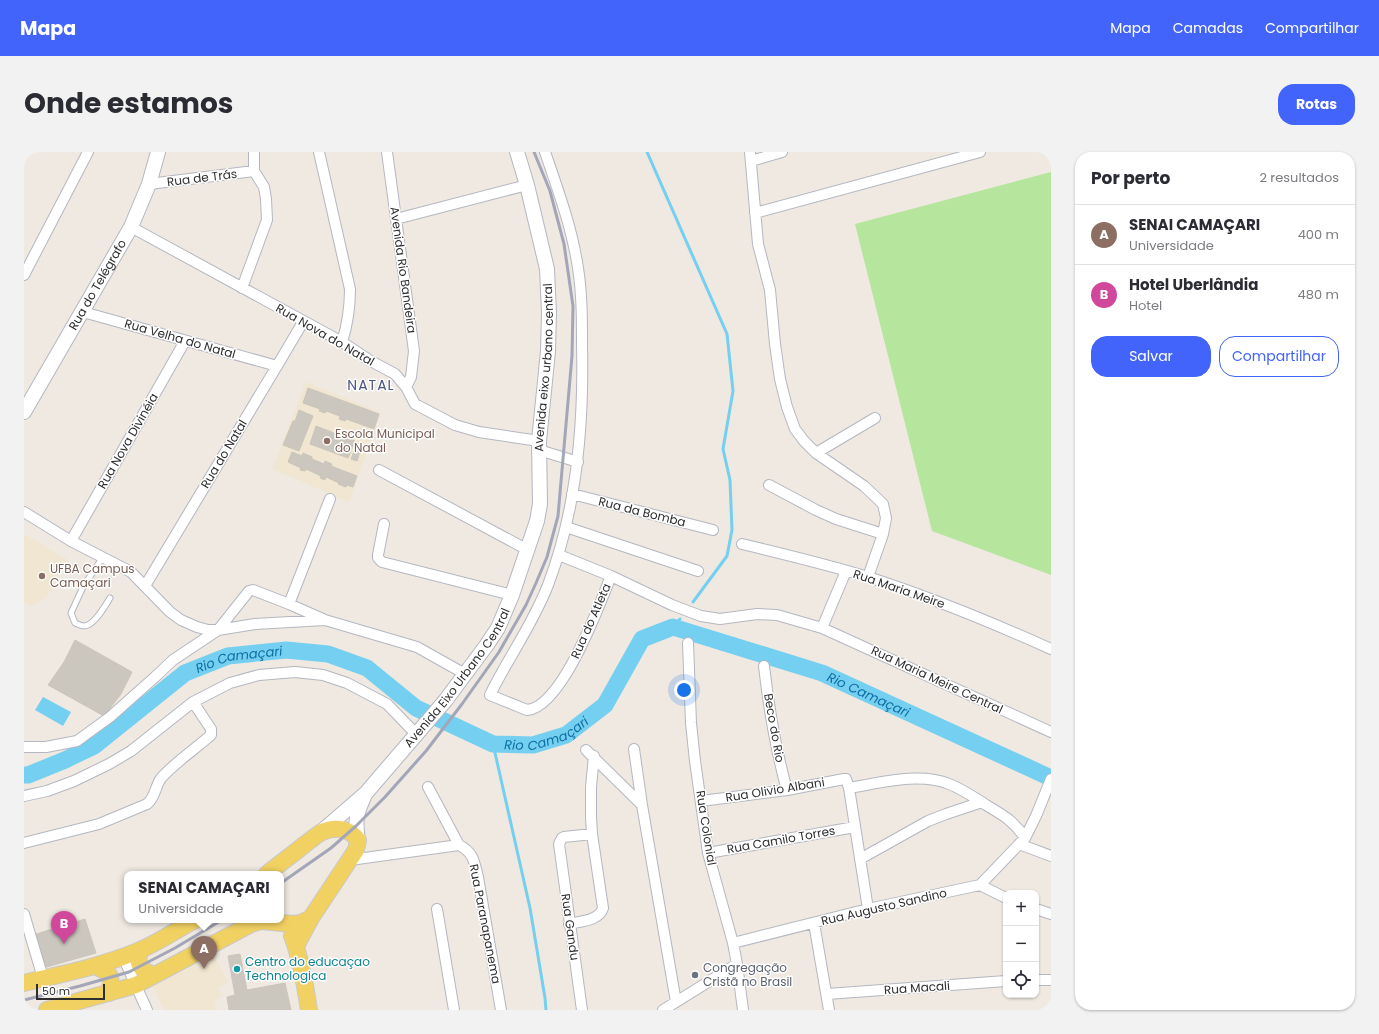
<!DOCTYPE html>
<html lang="pt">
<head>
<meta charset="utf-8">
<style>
  body { margin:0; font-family:Poppins,sans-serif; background:#f2f2f3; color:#2b2b33 }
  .controls { position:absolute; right:12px; bottom:12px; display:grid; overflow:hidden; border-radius:8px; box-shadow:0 1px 3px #0004 }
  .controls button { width:36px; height:36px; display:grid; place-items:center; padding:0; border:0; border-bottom:1px solid #e1e1e2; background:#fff; color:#2b2b33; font:20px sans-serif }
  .scale { position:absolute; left:12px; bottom:10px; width:69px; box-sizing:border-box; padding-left:4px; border:2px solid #2e2e2e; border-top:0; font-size:11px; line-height:14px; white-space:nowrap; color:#2e2e2e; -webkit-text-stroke:3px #fff; paint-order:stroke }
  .you { position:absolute; left:660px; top:538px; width:14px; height:14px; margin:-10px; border:3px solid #fff; border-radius:50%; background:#1a73e8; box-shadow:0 0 0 6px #1a73e833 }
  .badge { display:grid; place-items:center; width:26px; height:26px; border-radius:50%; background:#4264fb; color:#fff; font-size:13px; font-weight:700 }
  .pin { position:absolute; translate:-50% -33px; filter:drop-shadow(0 1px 2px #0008) }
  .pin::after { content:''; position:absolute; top:21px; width:14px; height:12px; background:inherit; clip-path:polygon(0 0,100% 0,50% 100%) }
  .popup { position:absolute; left:100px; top:719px; width:160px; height:52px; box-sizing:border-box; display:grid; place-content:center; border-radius:8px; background:#fff; filter:drop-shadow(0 1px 3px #0005); font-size:13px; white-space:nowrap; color:#7c7c81 }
  .popup b { font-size:15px; color:#2b2b33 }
  .popup::after { content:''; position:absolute; left:50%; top:100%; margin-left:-8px; border:8px solid transparent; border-top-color:#fff }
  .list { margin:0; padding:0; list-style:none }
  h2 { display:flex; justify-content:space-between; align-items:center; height:52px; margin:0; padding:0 16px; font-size:17px }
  h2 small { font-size:13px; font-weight:400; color:#7c7c81 }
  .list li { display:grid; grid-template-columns:26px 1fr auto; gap:12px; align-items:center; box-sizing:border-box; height:60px; padding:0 16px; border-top:1px solid #e1e1e2 }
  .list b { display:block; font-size:15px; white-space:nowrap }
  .list p { margin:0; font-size:13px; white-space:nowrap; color:#7c7c81 }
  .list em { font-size:13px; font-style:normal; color:#7c7c81 }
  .actions { display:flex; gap:8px; padding:12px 16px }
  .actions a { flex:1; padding:9px 0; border:1px solid #4264fb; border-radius:16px; text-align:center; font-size:14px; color:#4264fb }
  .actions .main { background:#4264fb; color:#fff }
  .icon { flex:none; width:22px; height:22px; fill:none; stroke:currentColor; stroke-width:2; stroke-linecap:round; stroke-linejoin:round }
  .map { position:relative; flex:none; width:1027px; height:858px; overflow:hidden; border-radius:16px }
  header { display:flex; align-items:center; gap:24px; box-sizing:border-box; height:56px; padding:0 20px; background:#4264fb; color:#fff }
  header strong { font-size:19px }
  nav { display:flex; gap:22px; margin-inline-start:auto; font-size:14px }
  .intro { display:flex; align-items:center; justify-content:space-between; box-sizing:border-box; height:96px; padding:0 24px }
  h1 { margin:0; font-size:28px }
  .button { padding:10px 18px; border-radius:16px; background:#4264fb; color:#fff; font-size:14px; font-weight:700 }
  main { display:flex; gap:24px; padding:0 24px }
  aside { flex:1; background:#fff; border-radius:16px; box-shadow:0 1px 3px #0004 }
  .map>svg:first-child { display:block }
  .education { fill:#f0e6d1 }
  .green { fill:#b6e59e }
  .water { fill:#75cff0 }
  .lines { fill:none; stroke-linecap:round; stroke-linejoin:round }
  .stream { stroke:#75cff0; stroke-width:3 }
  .river { stroke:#75cff0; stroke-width:17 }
  .building { fill:#cbc7bf; stroke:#cbc5ba }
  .lane-casing { stroke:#b4b7c1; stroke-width:7 }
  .street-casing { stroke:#b4b7c1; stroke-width:12 }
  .secondary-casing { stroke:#b4b7c1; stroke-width:16 }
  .primary-casing { stroke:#c9c9c9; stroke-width:18 }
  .lane { stroke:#fff; stroke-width:5 }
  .street { stroke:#fff; stroke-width:10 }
  .secondary { stroke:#fff; stroke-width:14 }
  .primary { stroke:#f2d163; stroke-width:16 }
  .rail { stroke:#a3a6b8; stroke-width:3 }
  .education-dot { fill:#8d6e63; stroke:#fff; stroke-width:1.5 }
  .culture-dot { fill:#0f9aa8; stroke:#fff; stroke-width:1.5 }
  .worship-dot { fill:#6b7280; stroke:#fff; stroke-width:1.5 }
  .labels { text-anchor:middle; stroke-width:3; stroke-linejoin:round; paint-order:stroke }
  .street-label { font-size:12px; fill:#2e2e2e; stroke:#fff }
  .education-label { font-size:12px; fill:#785e54; stroke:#fff; text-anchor:start }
  .culture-label { font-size:12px; fill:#0d838f; stroke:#fff; text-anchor:start }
  .worship-label { font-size:12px; fill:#5b616d; stroke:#fff; text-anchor:start }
  .water-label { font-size:13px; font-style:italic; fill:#0d6fa3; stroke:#fff }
  .quarter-label { font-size:14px; letter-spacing:1px; fill:#4d5680; stroke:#fff }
</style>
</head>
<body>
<header>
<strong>Mapa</strong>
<nav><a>Mapa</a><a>Camadas</a><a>Compartilhar</a></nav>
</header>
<div class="intro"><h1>Onde estamos</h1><a class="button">Rotas</a></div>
<main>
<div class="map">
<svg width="1027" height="858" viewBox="0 0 1027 858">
  <rect width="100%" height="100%" fill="#efe9e1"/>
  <!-- education -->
  <path class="education" d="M282,230l75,31 -32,89 -77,-33z
    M0,382l41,24 3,3 -14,26 -8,10 -15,9 -7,-4z
    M190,803l14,28 -10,5 4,8 -8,5 3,9h-53l-11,-24z"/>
  <!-- green -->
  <path class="green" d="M1027,20v403l-119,-44 -77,-307z"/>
  <!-- water -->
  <path class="water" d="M19,545l28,15 -8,14 -28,-16z"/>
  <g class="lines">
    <!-- stream -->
    <path class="stream" d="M623,0l80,182 6,57 -10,58 7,31 2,50 -5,26 -34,46
      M649,475l7,-8
      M469,592l37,164 15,90 1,12"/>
    <!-- river -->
    <path class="river" id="s1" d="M0,623h4l37,-15 29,-14 91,-73 43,-17 58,-6 42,4 39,14 49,40 77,36 40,1 33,-10 39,-30 37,-66 31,-12 149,46 229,105"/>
  </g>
  <!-- building -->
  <path class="building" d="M284,236l71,26 -5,15 -28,-10 -1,2 -6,-2 1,-3 -14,-5 -1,2 -6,-2 1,-2 -17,-6z
    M275,258l14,6 -14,35 -16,-6 10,-24h2z
    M292,274l39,15 -7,17 -38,-14z
    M333,291l5,2 -5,16 -6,-2z
    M268,300l10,4 1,-3 9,4v2l12,5 1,-3 7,3 -1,2 26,10 -4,11 -6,-2 -1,2 -8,-3 1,-1 -13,-6 -1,3 -5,-2 1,-2 -15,-7 -1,2 -5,-1 1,-2 -13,-6z
    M51,488l57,32 -11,22 -17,22 -56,-31 16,-23z
    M61,767l11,34 -53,15 -10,-33z
    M216,802l7,36 38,-7 6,27h-62l-2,-13 8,-2 -7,-39z"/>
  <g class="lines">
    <defs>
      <path id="lane" d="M79,405l-20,30 -12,26 4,10c3,1 6,3 9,3 10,0 21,-20 26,-28"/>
      <path id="street" d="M295,0l31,137c0,20 -2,34 -8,53
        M363,0l27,199 -3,26 -5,10
        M521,0c13,38 27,76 33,116 4,26 4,50 4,76 2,81 -5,165 -34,241 -15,39 -40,73 -58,110l37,15c35,-3 72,-104 84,-134
        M726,0l8,92 12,46 5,54 5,35 7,28 8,22 9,12 12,12 48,33 19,18 3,14 -3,16 -15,43
        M727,9l31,-9
        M125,32l105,-13
        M731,61l225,-61
        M372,67l131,-34
        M107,75l211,115 27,18 26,14 11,13 9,17 40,21 24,7 60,9
        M0,123l64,-123
        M218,136l25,-68 -1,-21 -2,-12 -10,-16v-19
        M59,160l194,54
        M515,298l39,12
        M792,301l59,-35
        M355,318l149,80
        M745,333l47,25 20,9 47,15
        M548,342l141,36
        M0,360l47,29 60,31 39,40 11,8 16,7 11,3h10l37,-6 70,-4 92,27 48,27
        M360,372l-6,31v3l4,4 130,33
        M542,375l132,44
        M47,389l114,-200
        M718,392c42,10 84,20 126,33 62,20 123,45 183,72
        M535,403l52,21 61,29 29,11 19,3 37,-5 20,1 45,13 229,104
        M121,434l132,-220 26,-44
        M265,452l41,-105
        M798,476l24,-57
        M664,491l3,80 4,38 13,92 25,90 4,21 6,46
        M740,514c5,44 11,81 23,124
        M0,595h22l31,-6 15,-11 18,-13 45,-40 18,-17 45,-30 31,-39 4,-1 36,14 34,15
        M610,597l8,56 34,197
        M562,598l56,55
        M404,635l31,58
        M825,636c31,-5 70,-16 100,-4 13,5 25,13 37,21 17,10 28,16 39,33
        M0,644l23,-5 27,-10 35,-17 22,-13 62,-49 37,-19 29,-8 36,-3 28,3 24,8 40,21 30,31
        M677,649l86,-11 57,-11h2l3,9 19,121
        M0,691l75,-19 48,-20c9,-7 8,-19 15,-27 14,-15 33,-28 49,-42v-6l-18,-27
        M995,692l32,12
        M435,693c15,8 15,16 19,32l23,133
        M684,701l147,-26
        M836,707l68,-38 18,-7 36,-12
        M326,708l109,-15
        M956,733l26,13
        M413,757l17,101
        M1012,757l15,5
        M0,762l19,64
        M790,771l15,87
        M545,772c12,-3 30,-3 34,-16l-11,-74 -1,-17v-30l3,-31
        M709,791l135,-34 112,-24 45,-47 11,-22 15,-37
        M99,805l24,53
        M1012,828h15
        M803,842l179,-13
        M558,858l-23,-166 3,-6 2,-1 28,-3
        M639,858l74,-46"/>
      <g id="secondary">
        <path id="s2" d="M0,260l107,-185 18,-43 9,-32"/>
        <path id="s3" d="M297,680l45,-39 79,-92 41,-55 12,-18 14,-33 25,-74 3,-17 -1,-63 9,-90 1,-38 -2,-44 -20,-84 -10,-33"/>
        <path d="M334,688c-3,-19 -2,-26 6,-43"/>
      </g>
      <path id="primary" d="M243,722c12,-10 25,-19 37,-29 6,-4 12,-10 18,-13 13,-6 28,-4 36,8l-2,10 -45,68 -15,28
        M268,784c9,23 13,49 17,74
        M116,798c-4,15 0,20 14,25
        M71,814c16,7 18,10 14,27
        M0,831c38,-9 78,-17 114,-32 20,-8 38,-21 57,-31
        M23,858l89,-25 115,-61 10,-3 32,3 8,-1 10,-5"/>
    </defs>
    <!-- lane casing -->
    <use href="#lane" class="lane-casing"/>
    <!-- street casing -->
    <use href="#street" class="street-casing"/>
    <!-- secondary casing -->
    <use href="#secondary" class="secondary-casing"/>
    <!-- primary casing -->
    <use href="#primary" class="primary-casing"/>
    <!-- lane -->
    <use href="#lane" class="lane"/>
    <!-- street -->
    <use href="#street" class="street"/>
    <!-- secondary -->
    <use href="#secondary" class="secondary"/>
    <!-- primary -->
    <use href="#primary" class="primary"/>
    <!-- rail -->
    <path class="rail" d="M257,731l50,-35 25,-22 29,-29 41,-46 36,-47 37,-52 27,-47 10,-22 11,-26 11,-41 14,-160 1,-50 -9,-62 -14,-53 -16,-39
      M0,848l56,-14 49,-14 46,-24 47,-28"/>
  </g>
  <!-- markers -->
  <g class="education-dot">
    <circle cx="303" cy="289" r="4"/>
    <circle cx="18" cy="424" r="4"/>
  </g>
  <circle class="culture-dot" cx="213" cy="817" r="4"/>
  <circle class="worship-dot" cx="671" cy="823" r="4"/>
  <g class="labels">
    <!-- street labels -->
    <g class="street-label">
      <text transform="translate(178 26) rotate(-7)" y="4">Rua de Trás</text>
      <text transform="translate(379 118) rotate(82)" y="4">Avenida Rio Bandeira</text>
      <text dy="4" stroke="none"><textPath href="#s2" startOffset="147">Rua do Telégrafo</textPath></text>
      <text transform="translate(301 183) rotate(30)" y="4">Rua Nova do Natal</text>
      <text transform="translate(156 187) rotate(16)" y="4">Rua Velha do Natal</text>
      <text dy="4" stroke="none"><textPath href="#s3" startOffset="539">Avenida eixo urbano central</textPath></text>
      <text transform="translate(104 289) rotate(-60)" y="4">Rua Nova Divinéia</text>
      <text transform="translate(200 302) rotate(-59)" y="4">Rua do Natal</text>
      <text transform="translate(618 360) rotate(14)" y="4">Rua da Bomba</text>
      <text transform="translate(875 437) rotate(19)" y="4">Rua Maria Meire</text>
      <text transform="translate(567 469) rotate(-66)" y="4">Rua do Atleta</text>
      <text dy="4" stroke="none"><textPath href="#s3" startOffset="207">Avenida Eixo Urbano Central</textPath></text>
      <text transform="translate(913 528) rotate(25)" y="4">Rua Maria Meire Central</text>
      <text transform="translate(750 576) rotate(80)" y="4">Beco do Rio</text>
      <text transform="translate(751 638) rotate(-9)" y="4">Rua Olivio Albani</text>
      <text transform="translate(682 676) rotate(81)" y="4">Rua Colonial</text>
      <text transform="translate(757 688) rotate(-10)" y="4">Rua Camilo Torres</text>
      <text transform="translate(860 755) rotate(-13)" y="4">Rua Augusto Sandino</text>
      <text transform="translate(461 772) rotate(79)" y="4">Rua Paranapanema</text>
      <text transform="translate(546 775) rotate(82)" y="4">Rua Gandu</text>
      <text transform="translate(893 836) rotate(-4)" y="4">Rua Macali</text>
    </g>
    <!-- education labels -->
    <g class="education-label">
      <text x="311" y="286">Escola Municipal<tspan x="311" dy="14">do Natal</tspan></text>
      <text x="26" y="421">UFBA Campus<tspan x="26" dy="14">Camaçari</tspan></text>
    </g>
    <!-- culture labels -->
    <g class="culture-label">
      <text x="221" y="814">Centro do educaçao<tspan x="221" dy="14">Technologica</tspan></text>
    </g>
    <!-- worship labels -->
    <g class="worship-label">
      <text x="679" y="820">Congregação<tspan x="679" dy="14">Cristã no Brasil</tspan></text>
    </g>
    <!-- water labels -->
    <g class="water-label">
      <text dy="5" stroke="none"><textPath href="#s1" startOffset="249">Rio Camaçari</textPath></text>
      <text dy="5" stroke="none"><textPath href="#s1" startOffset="969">Rio Camaçari</textPath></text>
      <text dy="5" stroke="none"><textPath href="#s1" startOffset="585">Rio Camaçari</textPath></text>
    </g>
    <!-- quarter labels -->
    <g class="quarter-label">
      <text x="347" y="238">NATAL</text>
    </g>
  </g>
</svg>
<div class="controls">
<button>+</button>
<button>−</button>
<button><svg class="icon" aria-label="locate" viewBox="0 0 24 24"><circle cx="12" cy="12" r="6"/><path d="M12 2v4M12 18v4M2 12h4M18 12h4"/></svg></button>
</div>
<div class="scale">50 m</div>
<div class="you"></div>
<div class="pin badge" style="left:180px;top:817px;background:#8d6e63">A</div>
<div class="popup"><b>SENAI CAMAÇARI</b>Universidade</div>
<div class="pin badge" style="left:40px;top:792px;background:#d1479c">B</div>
</div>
<aside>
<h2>Por perto<small>2 resultados</small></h2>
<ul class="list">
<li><span class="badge" style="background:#8d6e63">A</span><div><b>SENAI CAMAÇARI</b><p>Universidade</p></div><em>400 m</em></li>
<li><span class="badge" style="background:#d1479c">B</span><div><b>Hotel Uberlândia</b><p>Hotel</p></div><em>480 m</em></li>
</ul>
<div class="actions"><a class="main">Salvar</a><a>Compartilhar</a></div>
</aside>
</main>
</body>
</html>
